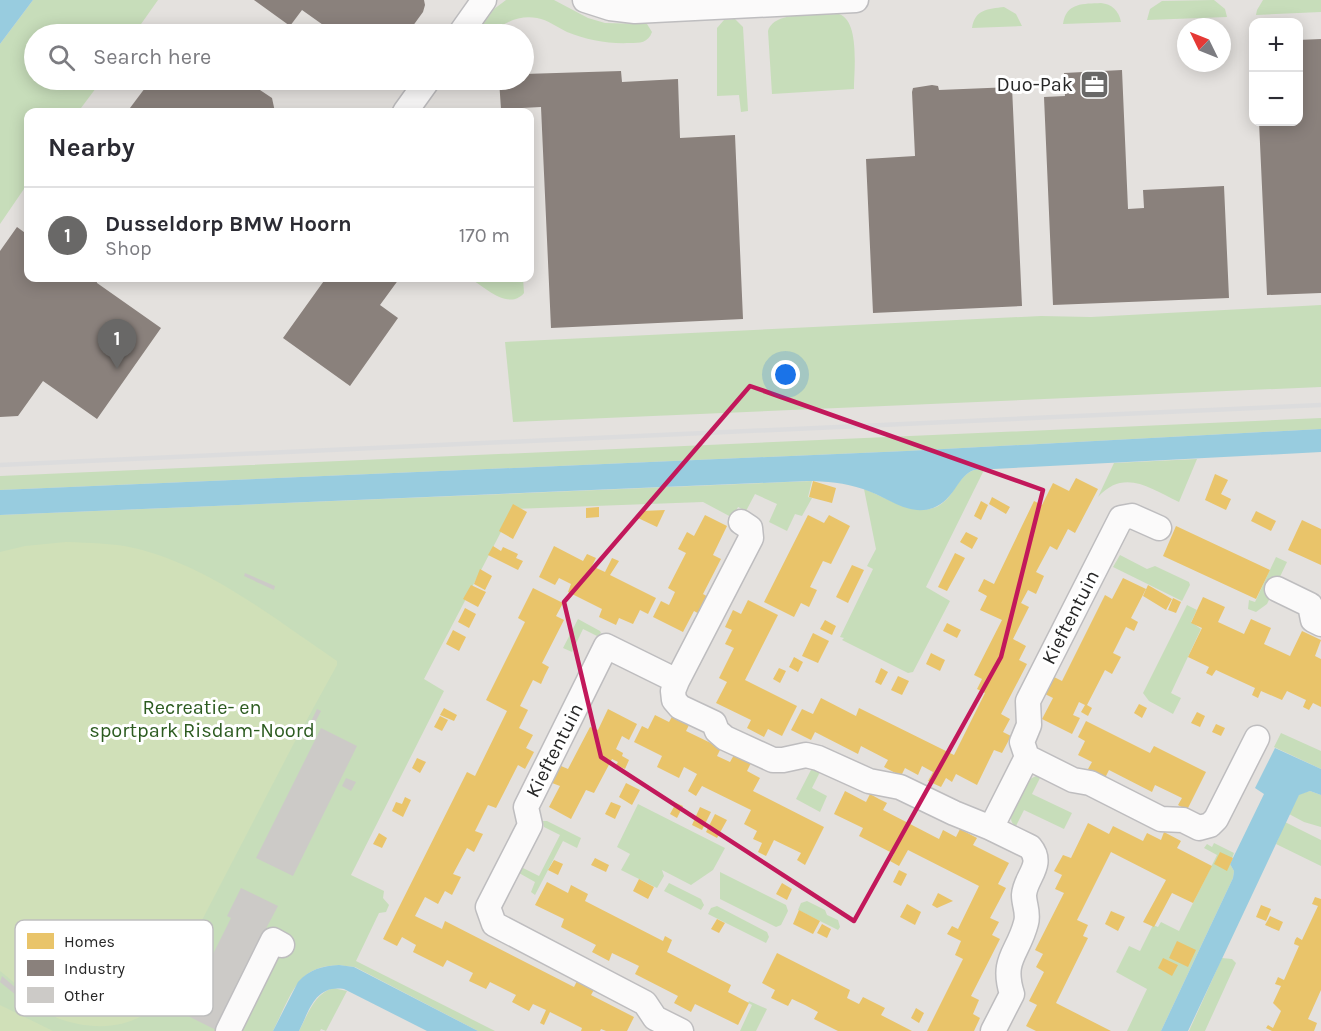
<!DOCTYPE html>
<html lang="en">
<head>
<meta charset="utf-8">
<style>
  body { margin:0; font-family:Karla,sans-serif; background:#f2f2f3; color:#2b2b33 }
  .controls { position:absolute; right:18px; top:18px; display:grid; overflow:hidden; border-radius:12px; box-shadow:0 3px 15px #0003 }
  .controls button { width:54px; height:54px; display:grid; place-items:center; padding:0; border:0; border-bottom:2px solid #e1e1e2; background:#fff; color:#2b2b33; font:30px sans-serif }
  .compass { position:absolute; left:1177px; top:18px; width:54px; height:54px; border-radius:50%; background:#fff; box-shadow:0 3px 15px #0003; rotate:313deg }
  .you { position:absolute; left:786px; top:375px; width:21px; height:21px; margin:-15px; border:4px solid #fff; border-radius:50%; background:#1a73e8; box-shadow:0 0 0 9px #1a73e833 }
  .badge { display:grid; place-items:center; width:39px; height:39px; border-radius:50%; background:#696867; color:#fff; font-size:20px; font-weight:700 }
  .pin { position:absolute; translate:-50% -50px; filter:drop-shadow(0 2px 3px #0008) }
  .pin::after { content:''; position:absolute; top:32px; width:21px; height:18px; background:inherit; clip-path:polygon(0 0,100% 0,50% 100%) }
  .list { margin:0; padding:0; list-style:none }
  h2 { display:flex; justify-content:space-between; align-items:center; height:78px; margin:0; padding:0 24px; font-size:26px }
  h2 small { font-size:20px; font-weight:400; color:#7c7c81 }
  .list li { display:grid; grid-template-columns:39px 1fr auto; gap:18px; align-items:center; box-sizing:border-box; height:96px; padding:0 24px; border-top:2px solid #e1e1e2 }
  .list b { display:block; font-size:22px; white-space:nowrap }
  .list p { margin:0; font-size:20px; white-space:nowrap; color:#7c7c81 }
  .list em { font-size:20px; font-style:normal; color:#7c7c81 }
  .icon { flex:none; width:33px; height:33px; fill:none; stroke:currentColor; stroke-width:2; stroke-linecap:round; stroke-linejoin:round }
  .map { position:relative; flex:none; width:1321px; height:1031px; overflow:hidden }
  .search { position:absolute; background:#fff; box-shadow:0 3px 15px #0003; left:24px; top:24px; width:510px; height:66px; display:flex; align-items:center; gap:15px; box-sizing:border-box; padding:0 21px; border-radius:33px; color:#7c7c81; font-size:22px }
  .panel { position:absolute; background:#fff; box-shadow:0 3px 15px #0003; left:24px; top:108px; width:510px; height:174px; border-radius:12px }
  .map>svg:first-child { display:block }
  .green { fill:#c7ddba }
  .pitch { fill:#d0e0b8 }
  .water { fill:#98ccdf }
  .homes { fill:#e9c46a }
  .industry { fill:#8a817c }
  .building { fill:#cccac7 }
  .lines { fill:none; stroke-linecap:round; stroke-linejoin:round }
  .street-casing { stroke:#bebdbf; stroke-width:27 }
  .street { stroke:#fbfafa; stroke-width:24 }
  .rail { stroke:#dcdcdd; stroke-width:4.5 }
  .marked { fill:none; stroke:#c2185b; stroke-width:4.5; stroke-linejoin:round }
  .labels { text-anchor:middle; stroke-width:6; stroke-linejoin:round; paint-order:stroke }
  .poi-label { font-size:20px; fill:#272727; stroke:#fff; text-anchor:end }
  .street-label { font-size:20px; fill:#272727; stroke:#fff }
  .park-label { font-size:20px; fill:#2c5b20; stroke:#fff }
  .key { fill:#fff; stroke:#bebebe; stroke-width:1.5 }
  .key-label { font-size:16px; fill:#272727 }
</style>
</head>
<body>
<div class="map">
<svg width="1321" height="1031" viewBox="0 0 1321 1031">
  <rect width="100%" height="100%" fill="#e4e1de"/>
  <!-- green -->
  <path class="green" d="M33,0h125l-24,34h-100v46h68l-24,32h-50v71l-28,41v-180z
    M506,0h48l34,18 17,5 42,1 5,8c-4,11 -12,11 -22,11 -22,1 -43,-3 -63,-11 -10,-5 -19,-12 -30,-14 -17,-3 -34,4 -45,16h-16l18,-25z
    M1214,0l11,9 2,8 -80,3 3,-11 12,-8z
    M1263,0h58v12l-65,3 1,-5z
    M1101,3c11,1 18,8 20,19l-58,2c3,-22 21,-20 38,-21z
    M1004,7l12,7 6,12 -50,2c3,-19 16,-19 32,-21z
    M839,14c21,7 15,56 15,75l-82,5 -4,-63c5,-21 52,-16 71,-17z
    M735,19l8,8 5,84 -7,1 -2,-17 -22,1v-68l7,-8z
    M470,278h17l3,2 2,-2h31l1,15c-15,18 -40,-6 -54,-15z
    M1321,305v82l-808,35 -8,-80 536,-26 50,1z
    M1321,418v11l-415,22 -906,39v-14z
    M1197,459l-18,43c-29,-14 -55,-34 -81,-5l16,-34z
    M974,470h10l-58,117 24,14 -37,71 -5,1 -66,-33 2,-2 -4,-1 33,-68 -6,-3 9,-17 -12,-60c27,10 64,38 87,5 6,-9 12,-20 23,-24z
    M812,481l-4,16 4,1 -10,18 -7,-2 -8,17 -18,-9 8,-18 -22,-10 -9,17 -8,-4 -5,11 -30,-16 -190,7 -89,170 20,12 -93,184 33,16 -1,7 6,7 -3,7 -7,1 -23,48 139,70h-17l-123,-64c-56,-9 -61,22 -82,64h-273v-516z
    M1120,555l27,14 8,-3 34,16 1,3 -8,16 -69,-34z
    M1276,557l11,5 -20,42 -11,8 -8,-3 1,-9 6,2z
    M1187,605l10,5 -6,12 10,7 -30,64 10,5 -8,16 -24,-13 -6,-8z
    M578,619l22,12 1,2 -4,3 -14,-7 -11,23 -9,-4z
    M1281,733l40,18v18l-47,-22z
    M812,768l8,4 -8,16 15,8 -7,16 -24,-13z
    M1038,775l3,1 -9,18 40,19 -8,16 -40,-19 -8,16c-5,-3 -6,-7 -4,-12l18,-35z
    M1310,791l11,4v32l-17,-5 -15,-8 10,-20z
    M638,804l87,44 -12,22 -22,15 -29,-15 2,6 -7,12 -36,-18 9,-16 -13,-7z
    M543,821h4l34,17 -4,10 -14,-7 -28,54 -4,-3 4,-10 -16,-9 4,-5 16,8 21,-41 -16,-8z
    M1285,822l36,18v26l-45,-22z
    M1214,843l20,10 -4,11 4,7 -1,7 -72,153h-34l20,-42 -31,-17 13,-26 11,5 13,-26 5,2 3,-5 18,9 38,-76 -13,-7 3,-4 5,3z
    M720,872l66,33 2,6 -7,14 -5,2 -56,-28z
    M669,883l32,16 3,6 -3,5 -37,-19z
    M807,901l18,9 2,5 11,5 2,7 -2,3 -40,-20 3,-7z
    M717,906l50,26 2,5 -3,6 -58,-29 3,-6z
    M1222,958l10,1 4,4 -31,68h-16z
    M333,988l14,3 -21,40 -5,-2 -1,2h-21c9,-17 15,-37 34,-43z
    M749,1001l18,8 -11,22h-16l12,-26 -4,-2z"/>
  <!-- pitch -->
  <path class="pitch" d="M66,542c23,1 46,1 68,6 76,18 139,70 203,113v4l-44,80 -132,254c-25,32 -69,32 -104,19 -20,-13 -38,-32 -57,-47v-419l25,-6z
    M0,1005l53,26h-53z"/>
  <!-- water -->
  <path class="water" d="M0,0h33l-33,44z
    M1321,429v23l-347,18c-17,6 -19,30 -41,38 -25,9 -47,-12 -70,-19 -18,-6 -37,-8 -56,-8l-807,34v-25l906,-39z
    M1275,748l46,21v26l-11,-4 -11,4 -111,236h-27l72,-153 1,-7 -4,-7 34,-70 -9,-6z
    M339,965l15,2 124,64h-51l-83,-42c-29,-4 -34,20 -45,42h-26l25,-49c12,-13 24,-16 41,-17z"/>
  <!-- homes -->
  <path class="homes" d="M1215,474l13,6 -7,14 10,5 -5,11 -21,-10z
    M1076,478l22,11 -23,44 -7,-4 -11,21 -7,-4 -14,26 8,4 -8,18 -8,-4 -7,13 8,4 -16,32 13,7 -7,14 8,4 -26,50 9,5 -7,13 8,4 -9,17 -8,-3 -17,35 -21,-11 -4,8 -6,-4 -5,9 -13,-6 5,-9 -11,-6 -4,9 -13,-7 -4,8 -17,-9 4,-7 -27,-14 -3,8 -43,-22 -4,8 -20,-10 11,-21 11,5 8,-16 35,18 3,-8 95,47 31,-62 -8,-4 5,-10 -8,-4 28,-55 -22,-10 7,-14 -9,-5 6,-12 10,5 40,-83 8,4 11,-22 16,8z
    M813,481l23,7 -4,15 -23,-6z
    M992,497l18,10 -4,7 -17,-10z
    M981,501l7,4 -7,15 -7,-4z
    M513,504l14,8 -14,27 -14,-8z
    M599,507v10l-13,1v-10z
    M665,510l-8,17 -19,-9 4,-7z
    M1256,511l20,10 -5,10 -20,-10z
    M705,515l22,11 -14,29 8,4 -18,35 7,4 -9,17 -7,-4 -11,21 -30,-15 8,-16 8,4 6,-13 -7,-4 18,-35 -8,-4 9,-17 7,4z
    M808,515l16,8 5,-8 21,11 -19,38 -8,-3 -13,26 7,3 -8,17 -8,-4 -7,14 -30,-15z
    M1302,520l19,9v36l-33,-15z
    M1176,526l94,44 -14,29 -93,-43z
    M966,532l12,6 -6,11 -12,-7z
    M493,546l8,5 2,-4 15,7 -2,4 7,3 -5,9 -30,-15z
    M554,546l29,15 4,-7 9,4 -4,8 13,6 7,-14 7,3 -9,14 46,23 -8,16 -8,-4 -7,14 -14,-6 -3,7 -17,-8 3,-8 -34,-17 3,-8 -12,-6 -4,7 -16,-8z
    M955,553l10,5 -18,33 -9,-4z
    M852,565l12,5 -16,33 -12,-6z
    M480,569l12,7 -7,14 -11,-6z
    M1123,578l23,11 -15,29 7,4 -4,9 -8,-4 -13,26 8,4 -9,17 -7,-4 -18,35 5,3 -4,8 -7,-4 4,-7 -6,-3 -6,13 7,3 -8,16 -30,-15 11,-21 -8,-4 9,-17 8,4 43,-86 7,4z
    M471,585l15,7 -8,15 -15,-8z
    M1148,585l24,14 -6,11 -23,-14z
    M533,588l30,15 -7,13 8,4 -22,43 7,4 -4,8 -4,9 -8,-4 -13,26 8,4 -9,18 14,7 -7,13 8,4 -9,17 -7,-4 -22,43 -8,-3 -13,26 8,3 -9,18 -7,-4 -14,26 8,3 -9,18 -7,-4 -7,13 -13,-7 -10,19 27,13 3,-8 129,66 4,-8 17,9 -4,7 43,22 -7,14h-21l-5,-2 -1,2h-19l1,-3 -32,-16 -6,13 -4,-2 6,-13 -13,-6 -4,7 -17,-9 4,-7 -26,-13 -4,7 -17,-8 4,-8 -26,-13 -4,7 -30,-15 3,-7 -14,-8 -5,9 -14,-7 84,-167 8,4 32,-65 -21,-11 39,-78 -7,-4z
    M1203,597l22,10 -7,15 26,12 7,-15 20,9 -7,16 26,12 12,-25 19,9 -6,16 6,3v48l-8,-4 -4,7 -6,-3 3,-7 -19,-9 -5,9 -21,-9 -3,7 -6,-3 3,-7 -39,-18 -4,6 -6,-3 3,-6 -21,-10 14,-29 -11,-5z
    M1173,598l8,4 -5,11 -8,-3z
    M748,600l30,15 -33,65 52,26 -15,30 -14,-7 -4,8 -17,-9 4,-8 -35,-17 11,-21 -8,-4 15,-30 -9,-4 7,-14 -7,-3 8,-17 8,4z
    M465,608l11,6 -7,14 -11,-6z
    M825,620l11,6 -4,9 -12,-6z
    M947,623l14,7 -4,8 -14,-7z
    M453,630l13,7 -7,14 -13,-7z
    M813,633l16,8 -11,22 -16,-7z
    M931,653l14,7 -5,11 -14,-7z
    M794,657l9,5 -5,10 -9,-5z
    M779,668l7,3 -6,12 -7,-4z
    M881,668l7,4 -7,13 -6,-3z
    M898,676l11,5 -7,14 -11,-5z
    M1139,704l8,4 -5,10 -8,-5z
    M444,708l13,7 -3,6 -14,-6z
    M608,709l29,15 -8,16 -7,-4 -6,13 7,4 -1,3 7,4 -4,9 -9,-4 2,-3 -6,-3 -18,34 -8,-3 -15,29 -22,-12 11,-21 -8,-3 9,-17 7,3 22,-42 8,3z
    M1197,712l8,4 -5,11 -9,-4z
    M655,715l14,7 4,-7 17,8 -4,8 35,17 -4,8 13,6 4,-7 17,8 -4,8 13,7 -7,13 71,36 -19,38 -8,-5 4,-7 -27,-13 -8,16 -8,-4 4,-9 -9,-4 4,-8 -13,-7 7,-14 -49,-24 -6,10 -8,-5 9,-17 -13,-7 -5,11 -22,-11 5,-11 -28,-14 8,-16 6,3z
    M440,716l8,4 -6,11 -8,-4z
    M1086,721l64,32 4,-7 52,26 -19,38 -9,-5 4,-7 -27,-13 -3,7 -43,-22 -4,8 -17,-9 4,-7 -14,-7 7,-14 -7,-4z
    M1216,724l9,4 -4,8 -9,-4z
    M417,758l9,4 -6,11 -8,-5z
    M626,783l14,7 -8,15 -13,-8z
    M845,791l21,11 4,-8 9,5 8,4 -4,7 56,29 4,-9 13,7 4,-8 17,9 -4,7 36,18 -11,21 8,4 -16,30 9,4 -7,13 8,4 -29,57 8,4 -6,14 7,4 -6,13h-47l36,-72 -8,-4 6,-14 -14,-7 5,-8 6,3 21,-43 -71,-36 -9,16 -9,-5 4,-7 -35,-18 4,-8 -29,-14z
    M405,797l6,3 -8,17 -11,-6 4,-9 6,2z
    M611,802l10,4 -6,13 -10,-5z
    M676,803l7,3 -6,12 -7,-4z
    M700,807l11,5 -9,18 -10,-5z
    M715,814l12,6 -10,18 -11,-6z
    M1088,823l21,11 4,-8 30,15 4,-8 14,7 3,-8 17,9 -4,7 35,18 -19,37 -21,-10 -18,34 -11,-5 23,-42 -55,-28 -34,68 11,5 -5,11 5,2 -32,65 55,28h-75l-10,-5 11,-21 -8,-4 15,-29 -8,-5 7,-13 -8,-4 29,-57 -9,-4 7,-14 -8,-4 9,-16 8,3z
    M379,833l8,5 -5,10 -9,-4z
    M1220,852l13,6 -6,13 -13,-7z
    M595,858l14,7 -3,7 -15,-7z
    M554,860l9,4 -5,11 -10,-5z
    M899,870l8,4 -6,12 -8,-4z
    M639,879l15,8 -6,12 -15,-8z
    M547,882l21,11 3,-8 17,9 -3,7 78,40 2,-5 7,4 -5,12 64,33 -3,7 21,11 -11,22 -43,-21 -4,8 -17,-9 4,-7 -43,-22 4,-8 -27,-13 -3,8 -17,-9 4,-7 -35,-18 3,-8 -29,-14z
    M782,883l10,6 -5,11 -11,-6z
    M938,893l15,8 -16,7 -5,-3z
    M1315,897l6,2v91l-13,29 9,4 -3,8h-42l-6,-3 2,-3 5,3 8,-17 -8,-8 8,-17 -6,-2 3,-7 6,3 15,-34 -5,-2 1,-4 2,-3 5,3 16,-34 -6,-2z
    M907,904l14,8 -6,13 -15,-8z
    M1261,905l10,4 -5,12 -10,-4z
    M799,910l21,11 -7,13 -20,-10z
    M1111,911l14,6 -7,14 -13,-7z
    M1270,916l13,6 -4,9 -14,-6z
    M717,919l8,4 -6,10 -8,-4z
    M822,924l9,5 -4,9 -10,-5z
    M1177,941l19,9 -8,17 -19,-9z
    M777,953l73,37 -3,8 12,6 4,-7 22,11 -4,7 31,16h-74l-24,-12 4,-7 -13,-7 -13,-6 -4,7 -17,-8 4,-8 -13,-7z
    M1163,958l15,7 -6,11 -14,-8z
    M916,1008l8,5 -5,10 -8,-5z"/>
  <!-- industry -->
  <path class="industry" d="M254,0h170l1,5 -2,7 -16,22h-76l2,-2 -31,-22 -12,16z
    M1321,39v254l-54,2 -8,-173h39v-82z
    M1122,70l6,139 16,-1 -1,-18 81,-4 5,112 -176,7 -9,-208 21,-1 -1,-23z
    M621,71l1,11 56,-3 2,59 55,-3 8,184 -192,9 -10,-221 -40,2 -2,-29h25v-6z
    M151,80h94l27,18 3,14h-148z
    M932,85l6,1 1,4 73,-3 10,219 -149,7 -7,-154 49,-3 -3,-64 1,-4z
    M17,227l11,8v43h68l1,5 64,45 -64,91 -54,-38 -25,35 -18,1v-166z
    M326,278h71l2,1 -19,26 18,13 -48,68 -67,-48z"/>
  <!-- building -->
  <path class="building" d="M245,573l30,13 -1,4 -30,-14z
    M317,709l4,2 -15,29 -3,-2z
    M321,728l36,18 -64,130 -37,-18z
    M346,778l10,4 -5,9 -9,-5z
    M241,888l37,18 -43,81 2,1 -21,42 -42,-21 21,-42 9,5 27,-54 -4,-2z
    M2,976l28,24 -3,4 -27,-22z"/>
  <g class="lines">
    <defs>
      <path id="street" d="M585,0l25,8 25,3 221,-11
        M460,34l24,-34
        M405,112l23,-32
        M741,522l9,6 1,10 -74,143 -4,10 1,9 6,7 34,16 3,8 8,7 48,22h10l23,-5 12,3 51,23 31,6 54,26 37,15 39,19c15,18 -5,30 -6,48 0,10 5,18 2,28 -8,31 -25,36 -14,71l-19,37
        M1277,589l33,16 3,15 8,4
        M677,681l-71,-35 -80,161 4,18 -42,82 6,17 151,79 10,15 26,13
        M1027,757l46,23 17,3 71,36 22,1 16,8 11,-3 6,-6 41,-81
        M991,828l36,-71 -5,-15 7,-17 -1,-24 93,-183 11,-2 27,12
        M228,1031l45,-91 9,5"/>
    </defs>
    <!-- street casing -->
    <use href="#street" class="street-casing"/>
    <!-- street -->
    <use href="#street" class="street"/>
    <!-- rail -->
    <path class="rail" d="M0,465l1321,-60"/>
  </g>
  <!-- marked area -->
  <path class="marked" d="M750,386l293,104 -42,167 -147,264 -253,-164 -37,-155z"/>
  <!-- icons -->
  <defs>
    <symbol id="office-square" viewBox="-11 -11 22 22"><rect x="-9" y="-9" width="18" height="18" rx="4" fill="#696867" stroke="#fff"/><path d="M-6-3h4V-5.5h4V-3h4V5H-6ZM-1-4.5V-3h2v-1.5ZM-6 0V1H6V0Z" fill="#fff"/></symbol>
  </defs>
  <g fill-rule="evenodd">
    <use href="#office-square" x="1078" y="68" width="33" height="33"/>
  </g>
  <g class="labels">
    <!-- poi labels -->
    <g class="poi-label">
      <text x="1073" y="91">Duo-Pak</text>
    </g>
    <!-- street labels -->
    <g class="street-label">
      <text transform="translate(1070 617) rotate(-63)" y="7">Kieftentuin</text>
      <text transform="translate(554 750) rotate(-63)" y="7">Kieftentuin</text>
    </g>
    <!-- park labels -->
    <g class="park-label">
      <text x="202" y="714">Recreatie- en<tspan x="202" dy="23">sportpark Risdam-Noord</tspan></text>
    </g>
  </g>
  <!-- legend -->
  <rect x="15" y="920" width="198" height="96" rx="9" class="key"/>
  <rect x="27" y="933" width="27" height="16" fill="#e9c46a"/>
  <rect x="27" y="960" width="27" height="16" fill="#8a817c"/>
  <rect x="27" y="987" width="27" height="16" fill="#cccac7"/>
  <g class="key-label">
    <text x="64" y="947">Homes</text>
    <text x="64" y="974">Industry</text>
    <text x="64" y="1001">Other</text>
  </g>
</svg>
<div class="controls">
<button>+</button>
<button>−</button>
</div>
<svg class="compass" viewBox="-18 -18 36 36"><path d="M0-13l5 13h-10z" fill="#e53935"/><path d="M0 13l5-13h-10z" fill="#7c7c81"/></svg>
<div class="you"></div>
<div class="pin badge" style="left:117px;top:369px">1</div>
<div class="search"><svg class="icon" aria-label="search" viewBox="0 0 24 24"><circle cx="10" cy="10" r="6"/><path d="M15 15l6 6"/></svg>Search here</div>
<section class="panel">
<h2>Nearby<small></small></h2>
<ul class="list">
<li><span class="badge">1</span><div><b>Dusseldorp BMW Hoorn</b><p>Shop</p></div><em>170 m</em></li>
</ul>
</section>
</div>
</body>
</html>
